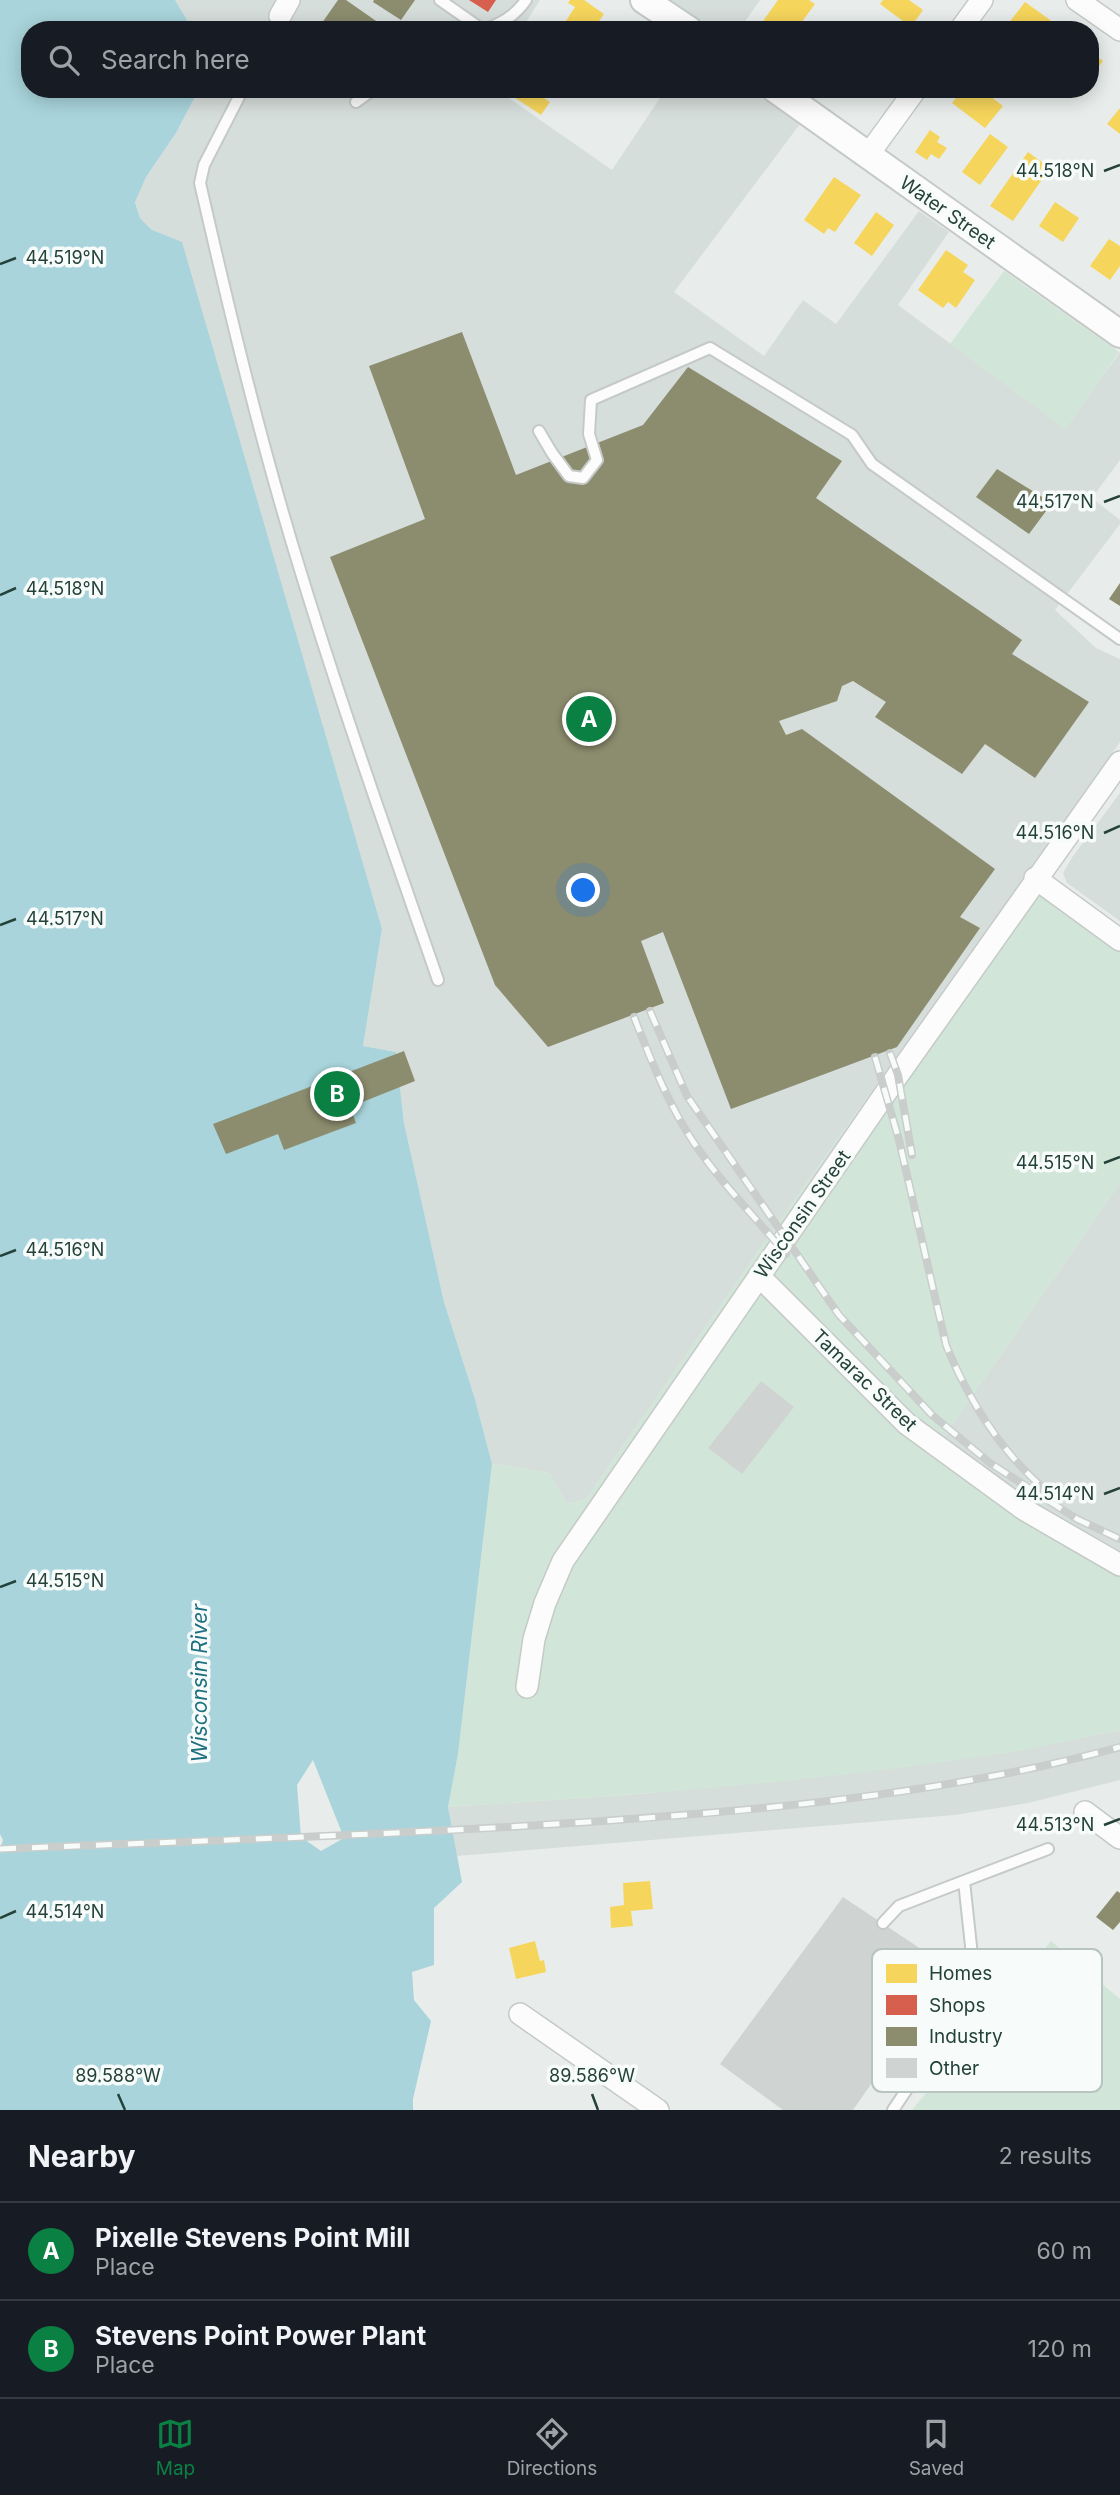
<!DOCTYPE html>
<html lang="en">
<head>
<meta charset="utf-8">
<style>
  body { margin:0; font-family:Inter,sans-serif; background:#242831; color:#f1f3f6 }
  .you { position:absolute; left:584px; top:891px; width:24px; height:24px; margin:-18px; border:5px solid #fff; border-radius:50%; background:#1a73e8; box-shadow:0 0 0 10px #1a73e833 }
  .badge { display:grid; place-items:center; width:46px; height:46px; border-radius:50%; background:#0b8043; color:#fff; font-size:23px; font-weight:700 }
  .pin { position:absolute; translate:-50% -50%; border:4px solid #fff; box-shadow:0 2px 7px #0006 }
  .list { margin:0; padding:0; list-style:none }
  h2 { display:flex; justify-content:space-between; align-items:center; height:91px; margin:0; padding:0 28px; font-size:30px }
  h2 small { font-size:23px; font-weight:400; color:#9ea1a6 }
  .list li { display:grid; grid-template-columns:46px 1fr auto; gap:21px; align-items:center; box-sizing:border-box; height:98px; padding:0 28px; border-top:2px solid #363941 }
  .list b { display:block; font-size:26px; white-space:nowrap }
  .list p { margin:0; font-size:23px; white-space:nowrap; color:#9ea1a6 }
  .list em { font-size:23px; font-style:normal; color:#9ea1a6 }
  .icon { flex:none; width:38px; height:38px; fill:none; stroke:currentColor; stroke-width:2; stroke-linecap:round; stroke-linejoin:round }
  .map { position:relative; flex:none; width:1120px; height:2110px; overflow:hidden }
  .search { position:absolute; background:#171b24; box-shadow:0 4px 18px #0003; left:21px; right:21px; top:21px; height:77px; display:flex; align-items:center; gap:18px; box-sizing:border-box; padding:0 24px; border-radius:28px; color:#9ea1a6; font-size:26px }
  .sheet { height:287px; background:#171b24 }
  nav { display:flex; justify-content:space-around; align-items:center; box-sizing:border-box; height:98px; border-top:2px solid #363941; background:#171b24; font-size:19px; color:#9ea1a6 }
  nav a { display:grid; justify-items:center; gap:4px }
  nav .on { color:#0b8043 }
  .map>svg:first-child { display:block }
  .built { fill:#d6dedb }
  .green { fill:#d1e6d8 }
  .water { fill:#a9d4db; fill-rule:evenodd }
  .homes { fill:#f6d55c }
  .shops { fill:#d6604d }
  .industry { fill:#8c8c6e }
  .building { fill:#cfd4d2 }
  .lines { fill:none; stroke-linecap:round; stroke-linejoin:round }
  .service-casing { stroke:#c5cac8; stroke-width:14 }
  .minor-casing { stroke:#c5cac8; stroke-width:24 }
  .tertiary-casing { stroke:#c5cac8; stroke-width:30 }
  .service { stroke:#fcfcfc; stroke-width:10 }
  .minor { stroke:#fcfcfc; stroke-width:21 }
  .tertiary { stroke:#fcfcfc; stroke-width:26 }
  .rail-casing { stroke:#c9cdcc; stroke-width:8 }
  .rail { stroke:#f7fbf9; stroke-width:5; stroke-dasharray:16; stroke-linecap:butt }
  .ticks { fill:none; stroke:#24423a; stroke-width:2.5 }
  .labels { text-anchor:middle; stroke-width:7; stroke-linejoin:round; paint-order:stroke }
  .street-label { font-size:19px; fill:#24423a; stroke:#f7fbf9 }
  .water-label { font-size:21px; font-style:italic; fill:#1c6f80; stroke:#f7fbf9 }
  .key { fill:#f7fbf9; stroke:#b8c4c0; stroke-width:2 }
  .key-label { font-size:19px; fill:#24423a }
  .ticks-label { font-size:18px; text-anchor:middle; fill:#24423a; stroke:#f7fbf9; stroke-width:7; stroke-linejoin:round; paint-order:stroke }
</style>
</head>
<body>
<div class="map">
<svg width="1120" height="2110" viewBox="0 0 1120 2110">
  <rect width="100%" height="100%" fill="#e8edeb"/>
  <!-- built -->
  <path class="built" d="M175,0h365l-19,30h-328z
    M665,0h95l-21,30h-30z
    M199,89h297l116,81 54,-81h83l51,35 -126,168 90,64 39,-56 33,24 83,-113 30,21 -51,73 167,123 55,-76v108l-28,38 28,22v4l-65,86 41,38 24,11v83l-356,501 -178,256 -19,5 -18,-31 -57,-9 -17,-65 -31,-97 -40,-179 -8,-71 -33,-6 19,-117 -230,-699 -12,-12 -5,-17 11,-24 30,-44z
    M1120,793v128l-53,-38 -4,-10 10,-17z
    M1120,1183v371l-133,-84 -43,-34z
    M1120,1730v50l-92,23 -73,12 -498,41 -9,-49 191,-13 214,-22 157,-20z"/>
  <!-- green -->
  <path class="green" d="M1004,271l115,81 -53,77 -116,-85z
    M1026,875l94,73v235l-176,253 43,34 133,84v176c-37,7 -73,16 -110,22 -186,30 -375,43 -562,55l10,-53 34,-290 57,9 18,31 19,-5 178,-256z
    M1051,1941l69,58v111h-208z"/>
  <!-- water -->
  <path class="water" d="M0,0h175l18,30h-163v59h169l-23,44 -30,44 -11,25 5,16 12,12 30,12 200,687 -19,117 33,6 8,71 40,179 31,97 17,65 -34,290 -10,53 14,75 -28,26v57l-22,7 2,28 17,21 -18,78v11h-413v-261l3,-9 -3,-6zM313,1760l31,78 -23,13 -20,-14 -4,-52z"/>
  <!-- homes -->
  <path class="homes" d="M570,0h14l20,14 -11,16h-33l15,-23 -7,-4z
    M778,0h31l6,4 -19,26h-35l-3,-2z
    M883,0h26l14,10 -12,17 -31,-23z
    M1025,2l39,28h-48l-8,-6z
    M631,22l10,8h-16z
    M1090,51l13,10 -13,17z
    M502,89h28l20,13 -9,13z
    M845,89h16l-5,8z
    M963,89h18l22,17 -18,22 -33,-25z
    M1120,108v26l-13,-10z
    M930,130l10,7 -3,5 10,6 -8,11 -8,-5 -4,6 -12,-8z
    M990,134l18,13 -28,38 -18,-13z
    M1028,152l22,16 -37,53 -23,-15z
    M834,177l27,18 -26,37 -7,-4 -4,6 -20,-14z
    M1055,202l24,16 -16,24 -24,-16z
    M876,212l18,13 -22,31 -18,-13z
    M1109,239l11,7v20l-10,14 -20,-14z
    M946,250l22,15 -5,7 12,8 -19,28 -8,-6 -5,6 -25,-18z
    M650,1881l3,28 -22,2 2,15 -22,2 -1,-21 14,-2 -1,-22z
    M535,1941l5,20 4,-1 2,12 -30,7 -7,-31z"/>
  <!-- shops -->
  <path class="shops" d="M469,0h27l-8,12z"/>
  <!-- industry -->
  <path class="industry" d="M338,0h8l43,30h-72z
    M374,0h41l-14,20 -28,-18z
    M462,332l54,143 127,-50 45,-58 154,94 -26,37 206,142 -10,14 77,48 -54,76 -50,-34 -23,30 -87,-57 11,-15 -33,-21 -11,5 -5,15 -58,20 7,14 16,-6 193,140 -35,48 20,11 -83,119 -166,62 -68,-177 -22,9 23,62 -116,44 -53,-62 -165,-428 95,-38 -56,-153z
    M997,469l55,34 -23,31 -53,-37z
    M1120,583v23l-11,-7z
    M404,1051l11,30 -65,26 6,16 -72,27 -6,-16 -52,20 -13,-30z
    M1117,1891l3,2v29l-7,8 -17,-13z"/>
  <!-- building -->
  <path class="building" d="M761,1381l33,26 -52,67 -34,-26z
    M843,1897l108,72 -98,141h-70l-63,-46z"/>
  <g class="lines">
    <defs>
      <path id="service" d="M440,0l43,30c18,-6 32,-14 43,-30
        M243,89l-39,76 -4,18c30,131 61,261 101,390 42,137 90,272 137,407
        M356,102l18,-13
        M539,431l13,22 17,23 14,2 14,-18 -8,-26 2,-34 119,-52 142,87 20,29 248,175
        M883,1923l16,-17 65,-25
        M893,2110l78,-116 3,-20 -10,-93 84,-32"/>
      <path id="minor" d="M1077,0l43,30
        M280,16l9,-16
        M960,30l22,-30
        M868,155l48,-66
        M1035,878l85,62
        M759,1276l148,148 118,86 95,55
        M527,1687l7,-48 11,-36 18,-42 335,-486 222,-313
        M1085,1812l35,26
        M520,2014l138,96"/>
      <path id="tertiary" d="M644,0l45,30
        M775,89l345,245"/>
    </defs>
    <!-- service casing -->
    <use href="#service" class="service-casing"/>
    <!-- minor casing -->
    <use href="#minor" class="minor-casing"/>
    <!-- tertiary casing -->
    <use href="#tertiary" class="tertiary-casing"/>
    <!-- service -->
    <use href="#service" class="service"/>
    <!-- minor -->
    <use href="#minor" class="minor"/>
    <!-- tertiary -->
    <use href="#tertiary" class="tertiary"/>
    <defs>
      <path id="rail" d="M650,1011l37,85 152,219 93,100 58,48 87,56 43,20
        M634,1017c17,43 34,87 60,126 27,40 61,74 92,111
        M890,1053l8,22 14,80
        M875,1057l24,83 47,205c23,56 57,110 103,148
        M0,1849c196,-8 392,-14 588,-27 179,-12 358,-28 532,-75"/>
    </defs>
    <!-- rail casing -->
    <use href="#rail" class="rail-casing"/>
    <!-- rail -->
    <use href="#rail" class="rail"/>
  </g>
  <!-- ticks -->
  <path class="ticks" d="M1104,171l16,-6M0,264l16,-6M1104,502l16,-6M0,595l16,-7M1104,833l16,-7M0,925l16,-6M1104,1163l16,-6M0,1256l16,-6M1104,1494l16,-6M0,1587l16,-6M1104,1825l16,-6M0,1918l16,-7M118,2094l7,16M592,2094l6,16"/>
  <g class="labels">
    <!-- street labels -->
    <g class="street-label">
      <text transform="translate(948 212) rotate(35)" y="7">Water Street</text>
      <text transform="translate(802 1214) rotate(-55)" y="7">Wisconsin Street</text>
      <text transform="translate(865 1380) rotate(44)" y="7">Tamarac Street</text>
    </g>
    <!-- water labels -->
    <g class="water-label">
      <text transform="translate(200 1683) rotate(-90)" y="7">Wisconsin River</text>
    </g>
  </g>
  <!-- legend -->
  <rect x="872" y="1949" width="230" height="143" rx="10" class="key"/>
  <rect x="886" y="1964" width="31" height="19" fill="#f6d55c"/>
  <rect x="886" y="1995" width="31" height="20" fill="#d6604d"/>
  <rect x="886" y="2027" width="31" height="19" fill="#8c8c6e"/>
  <rect x="886" y="2058" width="31" height="20" fill="#cfd4d2"/>
  <g class="key-label">
    <text x="929" y="1980">Homes</text>
    <text x="929" y="2012">Shops</text>
    <text x="929" y="2043">Industry</text>
    <text x="929" y="2075">Other</text>
  </g>
  <g class="ticks-label">
    <text x="1055" y="177">44.518°N</text>
    <text x="65" y="264">44.519°N</text>
    <text x="1055" y="508">44.517°N</text>
    <text x="65" y="595">44.518°N</text>
    <text x="1055" y="839">44.516°N</text>
    <text x="65" y="925">44.517°N</text>
    <text x="1055" y="1169">44.515°N</text>
    <text x="65" y="1256">44.516°N</text>
    <text x="1055" y="1500">44.514°N</text>
    <text x="65" y="1587">44.515°N</text>
    <text x="1055" y="1831">44.513°N</text>
    <text x="65" y="1918">44.514°N</text>
    <text x="118" y="2082">89.588°W</text>
    <text x="592" y="2082">89.586°W</text>
  </g>
</svg>
<div class="you"></div>
<div class="pin badge" style="left:589px;top:719px">A</div>
<div class="pin badge" style="left:337px;top:1094px">B</div>
<div class="search"><svg class="icon" aria-label="search" viewBox="0 0 24 24"><circle cx="10" cy="10" r="6"/><path d="M15 15l6 6"/></svg>Search here</div>
</div>
<section class="sheet">
<h2>Nearby<small>2 results</small></h2>
<ul class="list">
<li><span class="badge">A</span><div><b>Pixelle Stevens Point Mill</b><p>Place</p></div><em>60 m</em></li>
<li><span class="badge">B</span><div><b>Stevens Point Power Plant</b><p>Place</p></div><em>120 m</em></li>
</ul>
</section>
<nav>
<a class="on"><svg class="icon" aria-label="map" viewBox="0 0 24 24"><path d="M3 6l6-2 6 2 6-2v14l-6 2-6-2-6 2zM9 4v14M15 6v14"/></svg>Map</a>
<a><svg class="icon" aria-label="directions" viewBox="0 0 24 24"><path d="M12 3l9 9-9 9-9-9zM9 14v-3h6M13 9l2 2-2 2"/></svg>Directions</a>
<a><svg class="icon" aria-label="saved" viewBox="0 0 24 24"><path d="M7 4h10v16l-5-4-5 4z"/></svg>Saved</a>
</nav>
</body>
</html>
